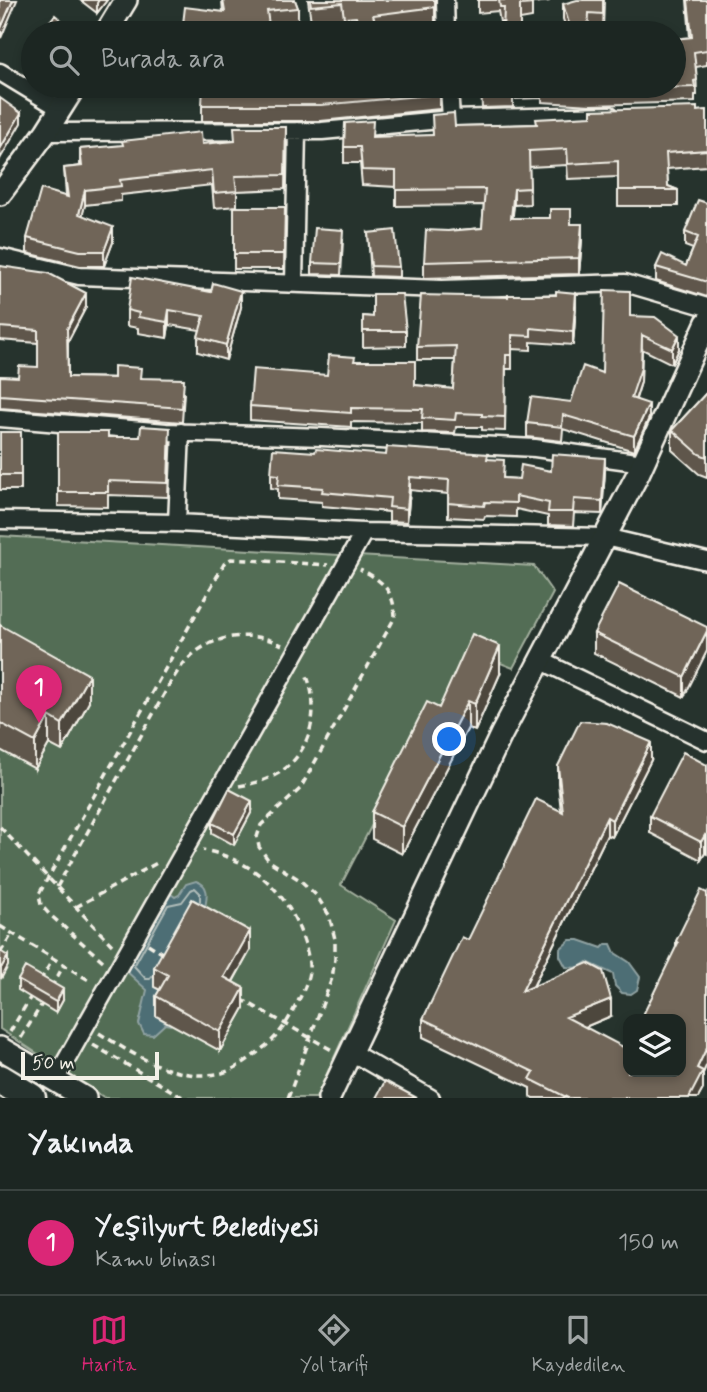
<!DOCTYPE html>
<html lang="tr">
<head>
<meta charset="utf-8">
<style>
  body { margin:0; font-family:Mynerve,sans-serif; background:#29322f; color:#f1f3f6 }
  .controls { position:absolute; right:21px; bottom:21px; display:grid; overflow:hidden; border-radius:14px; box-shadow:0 4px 10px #0003 }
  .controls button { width:63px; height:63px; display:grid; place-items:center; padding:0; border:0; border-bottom:2px solid #3a4340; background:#1c2622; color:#f1f3f6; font:35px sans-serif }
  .scale { position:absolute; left:21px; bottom:18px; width:138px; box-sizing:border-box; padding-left:7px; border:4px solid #f4f1e8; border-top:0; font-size:19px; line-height:24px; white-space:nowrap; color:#f4f1e8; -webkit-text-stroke:5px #26332d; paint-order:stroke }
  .you { position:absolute; left:450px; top:740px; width:24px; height:24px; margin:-18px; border:5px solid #fff; border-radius:50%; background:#1a73e8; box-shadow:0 0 0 10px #1a73e833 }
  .badge { display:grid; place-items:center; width:46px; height:46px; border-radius:50%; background:#db2777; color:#fff; font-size:23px; font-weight:700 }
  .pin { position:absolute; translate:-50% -58px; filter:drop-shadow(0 2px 4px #0008) }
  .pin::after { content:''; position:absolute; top:37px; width:24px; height:21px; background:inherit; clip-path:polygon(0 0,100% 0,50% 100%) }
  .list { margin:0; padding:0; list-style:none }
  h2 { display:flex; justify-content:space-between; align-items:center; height:91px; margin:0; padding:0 28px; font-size:30px }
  h2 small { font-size:23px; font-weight:400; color:#a0a5a5 }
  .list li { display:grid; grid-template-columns:46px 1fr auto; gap:21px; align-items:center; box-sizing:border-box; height:105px; padding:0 28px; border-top:2px solid #3a4340 }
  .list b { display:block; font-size:26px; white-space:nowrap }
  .list p { margin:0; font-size:23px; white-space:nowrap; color:#a0a5a5 }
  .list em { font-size:23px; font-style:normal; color:#a0a5a5 }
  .icon { flex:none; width:38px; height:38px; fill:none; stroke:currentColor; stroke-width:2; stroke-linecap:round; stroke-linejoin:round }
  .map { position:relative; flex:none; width:707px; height:1098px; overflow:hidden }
  .search { position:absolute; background:#1c2622; box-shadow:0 4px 10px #0003; left:21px; right:21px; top:21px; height:77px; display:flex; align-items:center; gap:18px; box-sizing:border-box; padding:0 24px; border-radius:38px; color:#a0a5a5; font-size:26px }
  .sheet { height:196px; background:#1c2622 }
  nav { display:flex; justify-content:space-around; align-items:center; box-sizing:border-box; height:98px; border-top:2px solid #3a4340; background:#1c2622; font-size:19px; color:#a0a5a5 }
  nav a { display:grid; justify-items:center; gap:4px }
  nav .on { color:#db2777 }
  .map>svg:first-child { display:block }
  .green { fill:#526d54; stroke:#a3af9e; stroke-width:2 }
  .water { fill:#4d6e74; stroke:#90a2a2; stroke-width:2 }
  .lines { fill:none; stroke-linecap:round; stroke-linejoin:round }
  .shore { stroke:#b1bdba; stroke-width:2 }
  .street-casing { stroke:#f4f1e8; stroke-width:21 }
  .secondary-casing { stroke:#f4f1e8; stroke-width:26 }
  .highway-casing { stroke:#f4f1e8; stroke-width:33 }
  .path { stroke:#f4f1e8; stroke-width:3.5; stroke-dasharray:7 5; stroke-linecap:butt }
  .street { stroke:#26332d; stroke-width:16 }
  .secondary { stroke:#26332d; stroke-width:21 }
  .highway { stroke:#26332d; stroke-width:28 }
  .wall { fill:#5f574c; stroke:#f4f1e8; stroke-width:2 }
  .shaded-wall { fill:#4e473e; stroke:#f4f1e8; stroke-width:2 }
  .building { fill:#6f6558; stroke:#f4f1e8; stroke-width:2 }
</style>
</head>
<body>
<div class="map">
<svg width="707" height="1098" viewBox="0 0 707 1098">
  <rect width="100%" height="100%" fill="#26332d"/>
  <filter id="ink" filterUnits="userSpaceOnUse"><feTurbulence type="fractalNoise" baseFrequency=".0143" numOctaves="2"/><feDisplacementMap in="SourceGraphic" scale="14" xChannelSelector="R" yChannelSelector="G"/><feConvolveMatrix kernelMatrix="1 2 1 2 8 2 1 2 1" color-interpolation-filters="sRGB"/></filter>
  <g filter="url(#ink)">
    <!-- green -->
    <path class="green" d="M0,536l534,30 19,27 -40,75 -42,-17 -28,63 -13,-2 -89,173 55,35 -80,178h-211l-105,-69z"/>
    <!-- water -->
    <path class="water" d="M196,881c14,4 11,16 9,27l-49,108 15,9 -6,-1 -12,11 -9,-1 -5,-10 8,-34 -23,-21 43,-78 8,6 4,-2 7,-11z
      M570,940h9l23,8 4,-4h5l4,9 14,9 11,15 -3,13 -6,4 -9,-1 -7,-7 -2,-12 -26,-12 -9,6 -12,-1 -6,-11v-7z"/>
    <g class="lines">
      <!-- shore -->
      <path class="shore" d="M152,976l-2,3h-4l-12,-13 34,-61 14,-3 9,-12 4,-2 5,5v8"/>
      <defs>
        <path id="street" d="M445,0l1,33
          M0,72l61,37
          M449,86l2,33
          M46,132l276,-1 129,-12 159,-4
          M0,257l79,19 363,13 183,-6 82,24
          M294,283l3,-152
          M0,418l166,14 156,5 213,11 108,15
          M0,520l177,3 187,9 241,5 102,24
          M177,523l4,-91
          M540,660l167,81
          M351,1052l80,46
          M55,1080l309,-548"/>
        <path id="secondary" d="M106,33l20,-33
          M0,194l46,-62 29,-46
          M0,1048l85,50
          M329,1098l172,-363 138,-263 68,-150"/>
        <path id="highway" d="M0,1079l31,19"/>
      </defs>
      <!-- street casing -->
      <use href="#street" class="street-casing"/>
      <!-- secondary casing -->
      <use href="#secondary" class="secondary-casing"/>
      <!-- highway casing -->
      <use href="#highway" class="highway-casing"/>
      <!-- path -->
      <path class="path" d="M239,786c11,-2 22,-4 32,-9 39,-17 52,-68 34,-105
        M0,827l112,118
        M57,887l115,-207c5,-7 10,-16 17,-22 24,-24 64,-28 93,-13
        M76,907l81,-44
        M0,926l92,56
        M148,944l17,11
        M0,953l12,-19
        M103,961l-54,-47 -8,-9 -2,-11 185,-330 7,-5 97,6
        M40,981l13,-22
        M51,988l13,-23
        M241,999l91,51
        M10,1032l20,-34
        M99,1033c35,22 79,50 123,40 15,-4 30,-16 41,-25 15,-11 24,-25 32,-41 6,-11 12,-22 14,-35 1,-12 -3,-25 -7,-36 -16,-46 -51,-77 -99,-86
        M21,1038l21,-34
        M93,1045l91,53
        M288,1098l44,-120 3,-19v-20l-6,-24 -13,-20 -16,-15 -31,-19 -10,-14 -2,-10 4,-12 39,-36 95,-172c-1,-26 -12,-36 -35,-48"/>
      <!-- street -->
      <use href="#street" class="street"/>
      <!-- secondary -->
      <use href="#secondary" class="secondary"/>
      <!-- highway -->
      <use href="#highway" class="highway"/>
    </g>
    <!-- wall -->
    <path class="wall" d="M80,0h27l-10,13z
      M222,0h73l3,8v15l-29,3 -86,-2 40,-12z
      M308,0h127v23l-57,7 1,3h-23v-1l-12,1 -2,-14 -31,3z
      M478,0h71v1l-17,2v15l-12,2v13h-17v-11h-3l-2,-11 -20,2z
      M604,0l-1,29 -14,-1v5h-21l-5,-14v-15z
      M687,0h20v65l-11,2 1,28h-2v7l-104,3 -49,-3v-4l-29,1v8l-31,1 -1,-22h193l16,-49z
      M440,86v23l-119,12h-119v-16z
      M707,110v56l-40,3 1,17 10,4v16h-60v-29l-50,2 -1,-14 -38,2 1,37 -16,1 -2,13 59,6 11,16 -3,34 -155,4v-16l24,-31 34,-3 2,-23 -88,1v-19l-34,-2 -2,-22h-16v-16l88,-12 23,-9 81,-2z
      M286,127l-1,62 -48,2v15l-23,2 -2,-23 -91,10v6l-36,4 -3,11 31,26 -9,24h-24l-53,-13v-15l39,-42 -2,-28 16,-2v-17l122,-5 32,-3z
      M707,203v94l-51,-16v-14l30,-1 7,-17 -8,-3v-14z
      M234,207h51l-1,62h-50z
      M368,233l31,34v10l-28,-1z
      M343,240l-2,35 -29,-1v-11z
      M0,266l86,41 -18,35v35l73,1 43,15 -2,29 -182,-14v-32l18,1 20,-10v-24l-38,-3z
      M241,307l-15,53 -28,-8v-15l2,-7 -31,-5 -2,13 -29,-5v-5l-11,-2v-16z
      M576,307l-3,38 -42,-3v8l-19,-1v20h-6l-1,62 -23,-1v-3h-26l-1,6 -33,-1v-9l-71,-1v5l-101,-7v-14l77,-31 28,-14 60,24 38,4 2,-29h-38v-13z
      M363,316l10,1 33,14v15l-43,1z
      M630,316l49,33 -7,15 -30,-15 -1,33 -5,17 13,19 -15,33 -71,-22 -1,12 -35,-4v-14l44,-21 31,-29z
      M707,392v85l-8,-3 -27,-24v-20z
      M0,432h21v58h-21z
      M58,432l112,11 -2,54 -60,-2v12l-50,-1z
      M386,455l102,4 16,19 15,1 32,-8h54l-3,43 -28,-1 -1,13 -25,-1v-9l-32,-7v8l-31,-1 -1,3 -36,-2v-23l-38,-4 -3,32 -18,-1v-9l-67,-6v-4l-44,-3v-10l-7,-1v-14z
      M0,625l89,77 -27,49 -13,-7 -14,25 -35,-19z
      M707,627l-23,70 -90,-44v-20z
      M500,674l-25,57 -7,-3 -66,126 -30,-15v-27l67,-104z
      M651,760l-39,77 -5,-2 -74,152 78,29 -26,11 43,45 48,-124v-7l31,-48v171l-4,9v16l-5,9h-165l-3,-2v-8l-107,-51v-18l45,-79 93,-129 -3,-28v-17z
      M707,765v89l-2,-1 -4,7 -51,-27v-17z
      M252,811l-18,34 -22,-12v-10z
      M250,951l-17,31 11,26 -24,43 -64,-35v-20l4,-6 -6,-3v-20z
      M18,980l45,20 -7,13 -38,-23z"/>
    <!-- shaded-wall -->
    <path class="shaded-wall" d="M13,0h4l-16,38v-10z
      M99,0h8l-10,13v-10z
      M21,113v10l-21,36v-10z
      M514,189v16l-3,29v-16z
      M85,190v15l-6,24v-15z
      M582,224v16l-3,34v-16z
      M113,227v15l-9,24v-15z
      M241,291v16l-15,53v-15z
      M86,293v14l-19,36v-14z
      M576,293v14l-3,38v-13z
      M169,310v15l-2,13v-16z
      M642,335l-1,47 -10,30v-14z
      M679,335v14l-7,15v-15z
      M649,404v14l-15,33v-15z
      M605,458v13l-3,43v-13z
      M410,477v13l-3,32v-13z
      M707,631v20l-23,46v-20z
      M500,646v28l-25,57v-27z
      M89,675v27l-27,49v-27z
      M468,701v27l-66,126v-27z
      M49,716v28l-14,25v-27z
      M651,742v18l-39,77v-17z
      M252,801v10l-18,34v-11z
      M607,817v18l-85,174v-18z
      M705,835v18l-4,7v-18z
      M250,931v20l-26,46v-20z
      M8,956v10l-7,13v-11z
      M244,988v20l-24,43v-19z
      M63,989v11l-7,13v-11z
      M611,999v17l-45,19v-18z
      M707,1047v17l-4,9v16l-5,9h-9l8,-30z"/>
    <!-- building -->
    <path class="building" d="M0,0h13l-12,28v-10h-1z
      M223,0h72l3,8 -31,3 3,22h-99l1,-10 11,1 2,-17 40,5z
      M310,0h125v7l-62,8 6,18h-18l-5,-16 -12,1 -2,-15 -31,3z
      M499,0h32l1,4 -12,1v28h9h-26l1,-26h-4z
      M577,0h26v14l-14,-1 -1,20h-16l-9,-29z
      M688,0h19v50l-13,2 3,28 -3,1 1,6 -104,3 -49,-2v-2h132v-47l18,-2z
      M55,15l22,18h-37z
      M203,86h237v8l-119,11h-119z
      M481,86h32v6l-31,1z
      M0,98l21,15 -21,36z
      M697,107v4l10,-1v40l-41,3 2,33 10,4h-60v-29l-50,3 -1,-15 -38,2 1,37 -16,1 -3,29h39v-9h21v15h11l-3,34 -155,4 2,-32 22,1 34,-3 3,-39 -89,1v-19l-34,-1 -2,-23h-16l1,-24 28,-2 -1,16 61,-2 -1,-20 22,-2 1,13 82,-2 -1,-5 55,-3v-6z
      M234,127h52l-1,48 -50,1 2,15 -23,2 -2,-23 -92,10 1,6 -36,4 -6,24 34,13 -9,24h-24l-53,-13 14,-49 27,8 -4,-29 18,-2 -2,-17 43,-4 -1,-4 79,-9 1,12 33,-3z
      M698,200l9,3v79l-51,-15 6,-13 24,12 12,-29 -13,-5z
      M234,207h51l-1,47h-50z
      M315,228l28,2 -2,34 -29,-1z
      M395,230l4,37 -28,-1 -3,-33z
      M0,266l48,7 38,20 -19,36 1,48 46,1v-12l27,2 -1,10 44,1 -2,29 -182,-13v-19l18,1 1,-11 19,1v-37l-38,-3z
      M132,277l79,15 2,-9 28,8 -15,54 -28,-8 6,-21 -35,-6 -2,12 -29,-5 1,-4 -12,-3z
      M604,290l26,1v25l25,1 24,18 -7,14 -30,-14 -1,33 -10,30 18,6 -15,32 -71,-21 -1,12 -35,-4 4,-26 40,5 12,-36 19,7z
      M556,291l20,2 -3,39 -42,-4v8l-19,-1v20h-6l-1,62 -23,-1v-2l-26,-1 -1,7 -33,-2 1,-9 -72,-1v5l-101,-7 3,-37 74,6 2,-20 26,2 -1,4h61v24l38,4 3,-43 -39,1 4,-52 87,2v-2h48z
      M373,294h29l4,37h-43v-15l10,1z
      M707,392v65l-8,-3 -27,-24z
      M141,426l29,2 -2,55 -60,-2v11h-50v-60h50v5h32z
      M0,432h21v43h-21z
      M387,447l101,7 -1,5 17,1 -1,18 16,1 2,-14 30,6 1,-17 53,4 -3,43 -28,-2 -1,13h-25l1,-9 -33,-7v7l-31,-1 -1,4 -36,-3 1,-23 -39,-3 -3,32 -18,-2 1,-9 -68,-6 1,-4 -45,-3 1,-10 -8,-1 2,-25 42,3 1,-3 70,6z
      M619,584l88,43v4l-23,46 -90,-44z
      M0,625l89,50 -27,49 -13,-8 -14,26 -35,-19z
      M472,634l28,12 -25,58 -7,-3 -66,126 -30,-15 55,-110 12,6z
      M580,721l27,2 44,19 -39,78 -5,-3 -85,174 66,-28 15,8 8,28 -45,18 57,30 5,-10v35h53v-53h-40l37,-76 -2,-2 25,-51 6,3v154l-10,21 6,3 -14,27h-121l-38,-19 4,-7 -111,-53 39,-82 6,3 68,-141 27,13 -5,-46z
      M683,752l24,13v72l-2,-2 -4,7 -51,-26z
      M229,789l23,12 -18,33 -22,-11z
      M192,899l58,32 -26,46 20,11 -24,44 -64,-36 12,-21 -14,-8z
      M0,951l8,5 -7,12h-1z
      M25,967l38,22 -7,13 -38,-22z
      M385,1081l32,17h-41z"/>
  </g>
</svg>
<div class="controls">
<button><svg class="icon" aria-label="layers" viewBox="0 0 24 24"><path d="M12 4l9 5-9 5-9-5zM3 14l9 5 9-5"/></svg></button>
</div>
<div class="scale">50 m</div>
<div class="you"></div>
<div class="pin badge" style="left:39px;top:723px">1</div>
<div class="search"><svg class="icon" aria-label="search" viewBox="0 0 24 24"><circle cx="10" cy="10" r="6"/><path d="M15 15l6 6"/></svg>Burada ara</div>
</div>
<section class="sheet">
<h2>Yakında<small></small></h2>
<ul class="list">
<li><span class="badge">1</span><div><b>Yeşilyurt Belediyesi</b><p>Kamu binası</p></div><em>150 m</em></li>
</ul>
</section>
<nav>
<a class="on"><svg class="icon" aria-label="map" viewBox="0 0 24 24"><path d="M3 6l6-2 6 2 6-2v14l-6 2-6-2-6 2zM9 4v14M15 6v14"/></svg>Harita</a>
<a><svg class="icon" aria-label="directions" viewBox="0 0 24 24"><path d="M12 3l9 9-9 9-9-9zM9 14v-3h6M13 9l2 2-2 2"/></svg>Yol tarifi</a>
<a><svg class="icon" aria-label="saved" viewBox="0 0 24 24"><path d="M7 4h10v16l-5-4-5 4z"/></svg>Kaydedilen</a>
</nav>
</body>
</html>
